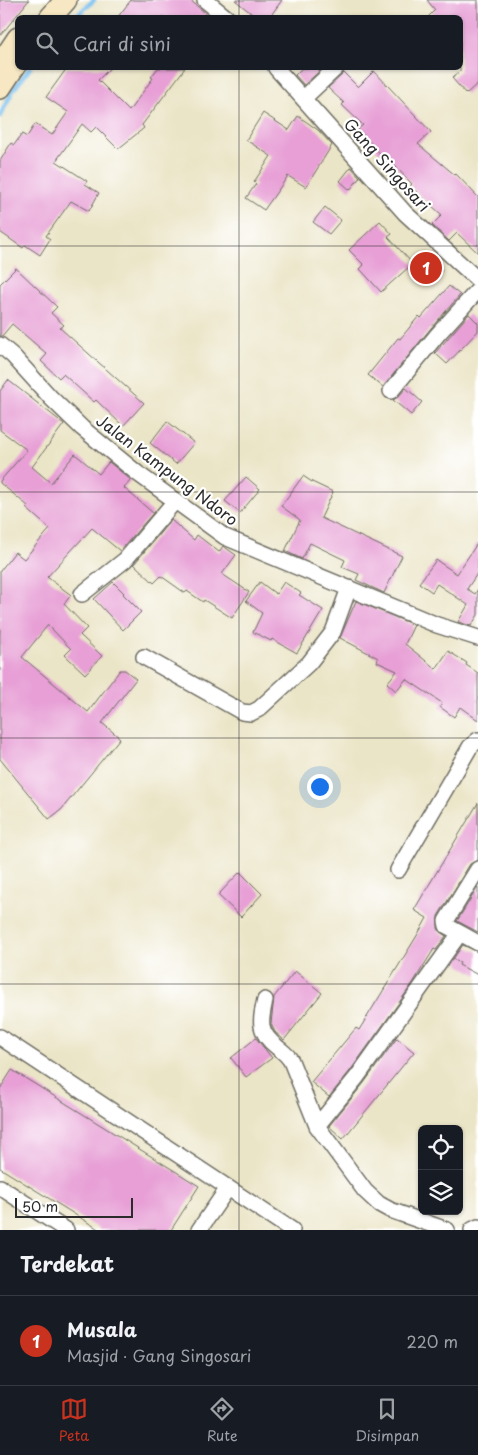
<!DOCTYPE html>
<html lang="id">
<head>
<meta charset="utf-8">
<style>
  body { margin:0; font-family:"Playpen Sans",sans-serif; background:#242831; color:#f1f3f6 }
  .controls { position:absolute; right:15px; bottom:15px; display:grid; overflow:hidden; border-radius:8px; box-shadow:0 1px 4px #0004 }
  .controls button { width:45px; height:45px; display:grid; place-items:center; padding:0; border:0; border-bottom:1px solid #363941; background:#171b24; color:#f1f3f6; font:25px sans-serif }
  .scale { position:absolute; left:15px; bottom:12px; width:118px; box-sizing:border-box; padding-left:5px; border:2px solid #2b2b2b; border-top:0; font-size:14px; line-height:18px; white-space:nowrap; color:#2b2b2b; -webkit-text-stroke:4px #fff; paint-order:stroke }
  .you { position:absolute; left:319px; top:786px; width:18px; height:18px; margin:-12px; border:4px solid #fff; border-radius:50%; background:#1a73e8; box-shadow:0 0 0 8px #1a73e833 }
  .badge { display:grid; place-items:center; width:32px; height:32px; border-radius:50%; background:#c8321e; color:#fff; font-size:16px; font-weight:700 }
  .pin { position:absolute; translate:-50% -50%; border:2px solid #fff; box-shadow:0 1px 5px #0006 }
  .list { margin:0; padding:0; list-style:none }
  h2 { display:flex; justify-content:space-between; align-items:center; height:65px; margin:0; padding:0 20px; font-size:21px }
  h2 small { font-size:16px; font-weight:400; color:#9ea1a6 }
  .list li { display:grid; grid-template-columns:32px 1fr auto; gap:15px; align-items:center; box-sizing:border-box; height:90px; padding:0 20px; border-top:1px solid #363941 }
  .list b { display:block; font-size:19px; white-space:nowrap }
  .list p { margin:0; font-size:16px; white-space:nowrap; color:#9ea1a6 }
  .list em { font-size:16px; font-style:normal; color:#9ea1a6 }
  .icon { flex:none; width:28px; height:28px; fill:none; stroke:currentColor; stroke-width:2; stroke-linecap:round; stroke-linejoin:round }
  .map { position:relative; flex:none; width:478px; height:1230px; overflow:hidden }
  .search { position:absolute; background:#171b24; box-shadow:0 1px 4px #0004; left:15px; right:15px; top:15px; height:55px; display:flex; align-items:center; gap:12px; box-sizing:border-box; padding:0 18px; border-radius:8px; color:#9ea1a6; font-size:19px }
  .sheet { height:155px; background:#171b24 }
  nav { display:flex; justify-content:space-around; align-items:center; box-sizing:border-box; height:70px; border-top:1px solid #363941; background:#171b24; font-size:14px; color:#9ea1a6 }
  nav a { display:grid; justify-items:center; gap:2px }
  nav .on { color:#c8321e }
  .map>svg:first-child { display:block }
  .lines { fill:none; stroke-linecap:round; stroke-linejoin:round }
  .stream { stroke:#75beee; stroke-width:5 }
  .building { fill:#e79fd5 }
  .minor-casing { stroke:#6e6c62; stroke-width:18 }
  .secondary-casing { stroke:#6e6c62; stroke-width:24 }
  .minor { stroke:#fff; stroke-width:15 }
  .secondary { stroke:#f7e8c3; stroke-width:21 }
  .grid { fill:none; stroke:#2b2b2b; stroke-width:1; stroke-opacity:0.55 }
  .labels { text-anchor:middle; stroke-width:4.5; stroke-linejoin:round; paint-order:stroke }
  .street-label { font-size:16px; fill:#2b2b2b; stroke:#fff }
</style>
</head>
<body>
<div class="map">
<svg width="478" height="1230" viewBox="0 0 478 1230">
  <rect width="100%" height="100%" fill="#fff"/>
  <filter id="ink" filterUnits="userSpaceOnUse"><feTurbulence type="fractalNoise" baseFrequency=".02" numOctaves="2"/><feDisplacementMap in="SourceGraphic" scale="10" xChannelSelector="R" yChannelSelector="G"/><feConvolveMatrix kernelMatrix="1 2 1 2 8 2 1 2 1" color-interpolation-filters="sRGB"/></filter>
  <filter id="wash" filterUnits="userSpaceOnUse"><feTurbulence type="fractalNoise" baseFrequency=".0096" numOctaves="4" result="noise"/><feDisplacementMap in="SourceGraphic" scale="20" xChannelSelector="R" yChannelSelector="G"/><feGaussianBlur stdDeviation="1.12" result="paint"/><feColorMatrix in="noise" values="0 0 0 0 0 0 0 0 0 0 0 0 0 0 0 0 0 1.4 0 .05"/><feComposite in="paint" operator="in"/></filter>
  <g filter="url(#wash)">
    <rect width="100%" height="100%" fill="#ebe5c7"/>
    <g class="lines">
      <!-- stream -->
      <path class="stream" d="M74,18l20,-18
        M0,116l13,-26 17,-22"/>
    </g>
    <g id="blocks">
      <!-- building -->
      <path class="building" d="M0,0h29l-29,36z
        M131,0h59l21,18h-94z
        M235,0h47l-13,18h-12z
        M427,0h51v83l-12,11 -14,-16 8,-7v-53h-33l8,-8z
        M67,68h43l-12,12 31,31 24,-33 -2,-1 7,-9h27l-43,57 2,3 -26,21 -22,-22 -5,5 -9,-8 -26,37 31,20 -2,3 14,9 -10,18 -18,-10 -25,35 4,3 -10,16 -15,-10 -2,3 -23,-16v-71l11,-18 3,2 8,-11 5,3 8,-13 17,11 16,-23 -22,-15z
        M302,68h21l-19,17 -9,-10z
        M374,71l57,61 -13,12 37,31 1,-1 22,23v56l-21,-20 -8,8 -17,-16 10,-10 -32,-29 2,-2 -17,-18 -2,2 -35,-39 5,-4 -21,-20 2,-2 -16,-15 16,-15 14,14z
        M263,113l26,17 9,-14 20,14 14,15 -26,42 -18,-11 -24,34 -18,-12 10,-14 -2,-2 17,-26 -25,-16z
        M351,167l9,10 -10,13 -10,-9z
        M325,207l16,13 -12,14 -16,-12z
        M380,221l12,13 -4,3 25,27 15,-12 14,19 -19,13 -13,-18 -29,26 -21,-23 4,-4 -15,-15z
        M16,268l41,39 -6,6 13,12 -4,3 84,75 -21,23 -27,-26 -2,2 -31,-28 -4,4 -18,-17 6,-7 -35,-30 -10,12h-2v-52z
        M449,286l11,9 -29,33 -48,59 -15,-12 30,-37 2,1 19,-23 2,2z
        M469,314l9,9v8l-31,33 -12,-11z
        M8,380l56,44 -32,43 19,16 24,-29 24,20 10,-12 22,18 -7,8 29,25 -33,38 -28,-23 -45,49 24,18 -7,9 23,24 -7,7 22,21 -17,18 -20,-19 6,-6 -23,-24 -26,32 66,55 32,-42h5l11,9 -34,44 18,15 -59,72 -12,9 -49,-60v-188l15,-19 9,7 26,-30 -24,-21 2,-2 -28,-23v-2l27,-31 -27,-20v-39z
        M406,388l16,14 -11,13 -18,-15 5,-3z
        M167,421l27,22 -18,21 -26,-21z
        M303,476l9,6 21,10 -12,26 81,38 -18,37 -28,-13 3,-6 -17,-7 3,-7 -35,-17 -8,16 -17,-8 15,-31 -19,-14z
        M246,477l14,12 -20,24 -15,-12z
        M171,520l23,20 3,-5 22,17 4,-6 13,9 -14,19 27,18 -17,26 -28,-18 -1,2 -16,-11 -2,2 -24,-17 -7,7 -20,-19z
        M478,542v30l-11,17 8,5 3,-5v26l-7,11 -13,-4 10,-17 -31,-21 -5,8 -13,-9 17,-23 21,14z
        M113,582l11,11 -1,1 18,18 -18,18 -29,-31z
        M260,582l16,12 8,-12 17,11 -2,2 24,15 -26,43 -25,-14 -1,2 -18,-9 9,-19 -16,-12z
        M356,601l58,24 -9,19 31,25 12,-18 19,12 -1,2 12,8v47l-18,-13 -6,10 -14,-10 2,-4 -36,-24 -10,12 -9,-8 10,-12 -20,-9 1,-4 -38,-20z
        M478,803v57l-8,4 -32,52v12l2,4 6,4 -10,14 -2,-1 -21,34 -63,88 -21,26 -18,-15 45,-54 3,2 59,-96 9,-16 -13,-8z
        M240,872l22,22 -21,23 -23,-22z
        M478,887v45l-21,-11z
        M463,945l15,7v23l-19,-10 1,-2 -7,-4z
        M295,971l27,22 -38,47 -9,-8 -4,-8 3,-27z
        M256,1038l16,20 -26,19 -15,-19z
        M397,1038l17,14 -71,87 -14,-13 35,-43z
        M12,1070l187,116 -28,44h-71l-100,-62v-79z"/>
    </g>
  </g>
  <g filter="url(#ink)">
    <use href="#blocks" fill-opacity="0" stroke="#6e6c62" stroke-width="1"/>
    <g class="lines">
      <defs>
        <path id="minor" d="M205,0l22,18
          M276,68l129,145 73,67
          M304,98l32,-30
          M0,345l13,11 38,42 31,30 55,45 88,64 212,88 41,13
          M391,391l47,-57 40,-44
          M82,594l43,-34 50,-59
          M144,657l98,55 9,1 8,-4 50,-46 24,-31 16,-44
          M398,870l72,-123 8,-7
          M460,933l18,10
          M265,1000c-5,22 -7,32 12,47 6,5 10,7 14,14l26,65 48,65 14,13 11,6 57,20
          M0,1037l292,193
          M317,1126l40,-49 103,-144 -13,-7 -1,-5 32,-52
          M0,1187l66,43
          M199,1230l29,-42
          M472,1230l6,-3"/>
        <path id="secondary" d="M50,18l16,-18
          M0,65l18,-27
          M0,88l18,-27"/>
      </defs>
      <!-- minor casing -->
      <use href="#minor" class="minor-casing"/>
      <!-- secondary casing -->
      <use href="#secondary" class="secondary-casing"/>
      <!-- minor -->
      <use href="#minor" class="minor"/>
      <!-- secondary -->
      <use href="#secondary" class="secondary"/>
    </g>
  </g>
  <!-- grid -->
  <path class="grid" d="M239,0v18M239,68v1162M0,246h478M0,492h478M0,738h478M0,984h478"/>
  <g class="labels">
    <!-- street labels -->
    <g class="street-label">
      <text transform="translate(387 165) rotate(48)" y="6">Gang Singosari</text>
      <text transform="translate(167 470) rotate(37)" y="6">Jalan Kampung Ndoro</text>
    </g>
  </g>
</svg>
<div class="controls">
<button><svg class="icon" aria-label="locate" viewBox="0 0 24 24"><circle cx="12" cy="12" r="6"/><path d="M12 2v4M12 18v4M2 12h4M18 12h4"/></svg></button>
<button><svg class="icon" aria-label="layers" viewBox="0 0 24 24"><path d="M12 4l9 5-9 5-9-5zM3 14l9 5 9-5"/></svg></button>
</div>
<div class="scale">50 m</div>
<div class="you"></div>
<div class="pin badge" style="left:426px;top:268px">1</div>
<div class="search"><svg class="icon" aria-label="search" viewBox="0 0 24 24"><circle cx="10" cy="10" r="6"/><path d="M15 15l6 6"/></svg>Cari di sini</div>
</div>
<section class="sheet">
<h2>Terdekat<small></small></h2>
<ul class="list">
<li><span class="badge">1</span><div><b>Musala</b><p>Masjid · Gang Singosari</p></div><em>220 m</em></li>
</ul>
</section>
<nav>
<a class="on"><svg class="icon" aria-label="map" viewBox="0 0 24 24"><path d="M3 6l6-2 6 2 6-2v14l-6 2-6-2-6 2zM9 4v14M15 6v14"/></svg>Peta</a>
<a><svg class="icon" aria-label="directions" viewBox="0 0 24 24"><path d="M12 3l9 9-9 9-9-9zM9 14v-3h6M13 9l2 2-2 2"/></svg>Rute</a>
<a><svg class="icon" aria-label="saved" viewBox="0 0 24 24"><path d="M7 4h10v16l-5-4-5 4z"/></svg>Disimpan</a>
</nav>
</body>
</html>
